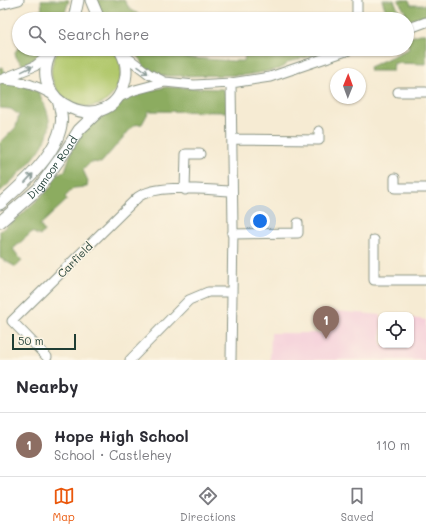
<!DOCTYPE html>
<html lang="en">
<head>
<meta charset="utf-8">
<style>
  body { margin:0; font-family:Mali,sans-serif; background:#f2f2f3; color:#2b2b33 }
  .controls { position:absolute; right:12px; bottom:12px; display:grid; overflow:hidden; border-radius:8px; box-shadow:0 1px 3px #0004 }
  .controls button { width:36px; height:36px; display:grid; place-items:center; padding:0; border:0; border-bottom:1px solid #e1e1e2; background:#fff; color:#2b2b33; font:20px sans-serif }
  .compass { position:absolute; left:330px; top:68px; width:36px; height:36px; border-radius:50%; background:#fff; box-shadow:0 1px 3px #0004; rotate:1deg }
  .scale { position:absolute; left:12px; bottom:10px; width:64px; box-sizing:border-box; padding-left:4px; border:2px solid #1f3d34; border-top:0; font-size:11px; line-height:14px; white-space:nowrap; color:#1f3d34; -webkit-text-stroke:3px #fcf5e5; paint-order:stroke }
  .you { position:absolute; left:260px; top:221px; width:14px; height:14px; margin:-10px; border:3px solid #fff; border-radius:50%; background:#1a73e8; box-shadow:0 0 0 6px #1a73e833 }
  .badge { display:grid; place-items:center; width:26px; height:26px; border-radius:50%; background:#ea580c; color:#fff; font-size:13px; font-weight:700 }
  .pin { position:absolute; translate:-50% -33px; filter:drop-shadow(0 1px 2px #0008) }
  .pin::after { content:''; position:absolute; top:21px; width:14px; height:12px; background:inherit; clip-path:polygon(0 0,100% 0,50% 100%) }
  .list { margin:0; padding:0; list-style:none }
  h2 { display:flex; justify-content:space-between; align-items:center; height:52px; margin:0; padding:0 16px; font-size:17px }
  h2 small { font-size:13px; font-weight:400; color:#7c7c81 }
  .list li { display:grid; grid-template-columns:26px 1fr auto; gap:12px; align-items:center; box-sizing:border-box; height:64px; padding:0 16px; border-top:1px solid #e1e1e2 }
  .list b { display:block; font-size:15px; white-space:nowrap }
  .list p { margin:0; font-size:13px; white-space:nowrap; color:#7c7c81 }
  .list em { font-size:13px; font-style:normal; color:#7c7c81 }
  .icon { flex:none; width:22px; height:22px; fill:none; stroke:currentColor; stroke-width:2; stroke-linecap:round; stroke-linejoin:round }
  .map { position:relative; flex:none; width:426px; height:360px; overflow:hidden }
  .search { position:absolute; background:#fff; box-shadow:0 1px 3px #0004; left:12px; right:12px; top:12px; height:44px; display:flex; align-items:center; gap:10px; box-sizing:border-box; padding:0 14px; border-radius:22px; color:#7c7c81; font-size:15px }
  .sheet { height:116px; background:#fff }
  nav { display:flex; justify-content:space-around; align-items:center; box-sizing:border-box; height:56px; border-top:1px solid #e1e1e2; background:#fff; font-size:11px; color:#7c7c81 }
  nav a { display:grid; justify-items:center; gap:2px }
  nav .on { color:#ea580c }
  .map>svg:first-child { display:block }
  .built { fill:#f5cfda }
  .green { fill:#b1c86c; stroke:#688250 }
  .forest { fill:#8cac60; stroke:#56744a }
  .lines { fill:none; stroke-linecap:round; stroke-linejoin:round }
  .minor-casing { stroke:#8a9484; stroke-width:11 }
  .tertiary-casing { stroke:#8a9484; stroke-width:13 }
  .minor { stroke:#fff; stroke-width:9 }
  .tertiary { stroke:#fff; stroke-width:11 }
  .oneway { stroke:#8f9e9a }
  .labels { text-anchor:middle; stroke-width:3; stroke-linejoin:round; paint-order:stroke }
  .street-label { font-size:11px; fill:#1f3d34; stroke:#fcf5e5 }
</style>
</head>
<body>
<div class="map">
<svg width="426" height="360" viewBox="0 0 426 360">
  <rect width="100%" height="100%" fill="#fcf5e5"/>
  <filter id="ink" filterUnits="userSpaceOnUse"><feTurbulence type="fractalNoise" baseFrequency=".025" numOctaves="2"/><feDisplacementMap in="SourceGraphic" scale="8" xChannelSelector="R" yChannelSelector="G"/><feConvolveMatrix kernelMatrix="1 2 1 2 8 2 1 2 1" color-interpolation-filters="sRGB"/></filter>
  <filter id="wash" filterUnits="userSpaceOnUse"><feTurbulence type="fractalNoise" baseFrequency=".012" numOctaves="4" result="noise"/><feDisplacementMap in="SourceGraphic" scale="16" xChannelSelector="R" yChannelSelector="G"/><feGaussianBlur stdDeviation="0.9" result="paint"/><feColorMatrix in="noise" values="0 0 0 0 0 0 0 0 0 0 0 0 0 0 0 0 0 1.4 0 .05"/><feComposite in="paint" operator="in"/></filter>
  <g filter="url(#wash)">
    <rect width="100%" height="100%" fill="#f6ebd3"/>
    <!-- built -->
    <path class="built" d="M323,310l58,5v30h30v-27l15,2v40h-156l1,-27h51z"/>
    <!-- green -->
    <path class="green" d="M60,49h54c7,10 9,23 5,34 -21,52 -92,8 -59,-34z"/>
    <!-- forest -->
    <path class="forest" d="M41,0h28l-6,19h-34l6,-8 7,-2z
      M97,0h27l6,9 13,8 -1,2h-38z
      M382,0h12l8,19h-23l8,-5z
      M398,0h11l2,5h15v11l-16,4z
      M419,34h7v30l-32,-1 -1,8h-23l-1,-4 40,-18 -2,-10z
      M19,38v11h25l-12,12 -9,4 -7,-8 -1,-5 4,-5 -2,-7z
      M132,49h29l15,8 58,4h10l1,-6 33,1v-3h21l6,-4h30l-46,13 -9,7 -33,6 -79,1 -18,-3 -8,-6v-6z
      M0,67l3,1 6,13 29,10c4,9 10,19 11,29 4,26 -32,55 -49,72v-49l16,-16 3,-12 -8,-6 -11,-1z
      M166,87l57,2 5,8 -2,15 -77,-1 -7,13 -8,1 -33,38 -10,-1 -8,8 5,11 -1,6 -13,1 -9,9 2,3 -27,25 4,6 -4,5 -8,-4 -19,17 9,12 -6,6 -16,-9v-27l20,-15 32,-30 2,-11 11,-4 9,-28 14,-18 20,-12 18,-17z"/>
  </g>
  <g filter="url(#ink)">
    <g class="lines">
      <defs>
        <path id="minor" d="M357,0v19
          M0,5l19,-5
          M407,29l19,-7
          M123,54l26,20 16,8
          M0,80l35,-14 15,-12
          M6,80c18,1 32,6 47,15
          M231,83l2,146 -2,131
          M398,92h28
          M117,98l18,-8 30,-8 29,3 37,-2 39,-6 82,-28
          M232,139l87,1v-9
          M395,178v10h31
          M185,190l1,-36h14
          M232,234l66,-1v-10
          M374,240v40h52
          M47,357l-35,-36 126,-124c21,-14 68,-7 94,-6
          M130,360l59,-60 19,-8h23"/>
        <g id="tertiary">
          <path d="M91,0l8,19"/>
          <path d="M74,19l4,-19"/>
          <path d="M53,49c-33,54 56,91 71,35 4,-12 2,-25 -5,-35"/>
          <path d="M0,204c22,-20 56,-48 61,-79 2,-9 -1,-17 -3,-25"/>
          <path id="s1" d="M0,222l38,-33 29,-40 12,-19 21,-20"/>
        </g>
      </defs>
      <!-- minor casing -->
      <use href="#minor" class="minor-casing"/>
      <!-- tertiary casing -->
      <use href="#tertiary" class="tertiary-casing"/>
      <!-- minor -->
      <use href="#minor" class="minor"/>
      <!-- tertiary -->
      <use href="#tertiary" class="tertiary"/>
    </g>
    <!-- one-way arrows -->
    <defs><path id="oneway-shaft" d="M-6 0H5M1.5-3L5.5 0L1.5 3" fill="none" stroke-width="1.6" stroke-linecap="round" stroke-linejoin="round"/></defs>
    <g class="oneway">
      <use href="#oneway-shaft" transform="translate(27 69) rotate(-26)"/>
      <use href="#oneway-shaft" transform="translate(143 70) rotate(35)"/>
      <use href="#oneway-shaft" transform="translate(29 178) rotate(-47)"/>
    </g>
  </g>
  <g class="labels">
    <!-- street labels -->
    <g class="street-label">
      <text dy="4" stroke="none"><textPath href="#s1" startOffset="76">Digmoor Road</textPath></text>
      <text transform="translate(75 260) rotate(-45)" y="4">Carfield</text>
    </g>
  </g>
</svg>
<div class="controls">
<button><svg class="icon" aria-label="locate" viewBox="0 0 24 24"><circle cx="12" cy="12" r="6"/><path d="M12 2v4M12 18v4M2 12h4M18 12h4"/></svg></button>
</div>
<svg class="compass" viewBox="-18 -18 36 36"><path d="M0-13l5 13h-10z" fill="#e53935"/><path d="M0 13l5-13h-10z" fill="#7c7c81"/></svg>
<div class="scale">50 m</div>
<div class="you"></div>
<div class="pin badge" style="left:326px;top:339px;background:#8d6e63">1</div>
<div class="search"><svg class="icon" aria-label="search" viewBox="0 0 24 24"><circle cx="10" cy="10" r="6"/><path d="M15 15l6 6"/></svg>Search here</div>
</div>
<section class="sheet">
<h2>Nearby<small></small></h2>
<ul class="list">
<li><span class="badge" style="background:#8d6e63">1</span><div><b>Hope High School</b><p>School · Castlehey</p></div><em>110 m</em></li>
</ul>
</section>
<nav>
<a class="on"><svg class="icon" aria-label="map" viewBox="0 0 24 24"><path d="M3 6l6-2 6 2 6-2v14l-6 2-6-2-6 2zM9 4v14M15 6v14"/></svg>Map</a>
<a><svg class="icon" aria-label="directions" viewBox="0 0 24 24"><path d="M12 3l9 9-9 9-9-9zM9 14v-3h6M13 9l2 2-2 2"/></svg>Directions</a>
<a><svg class="icon" aria-label="saved" viewBox="0 0 24 24"><path d="M7 4h10v16l-5-4-5 4z"/></svg>Saved</a>
</nav>
</body>
</html>
